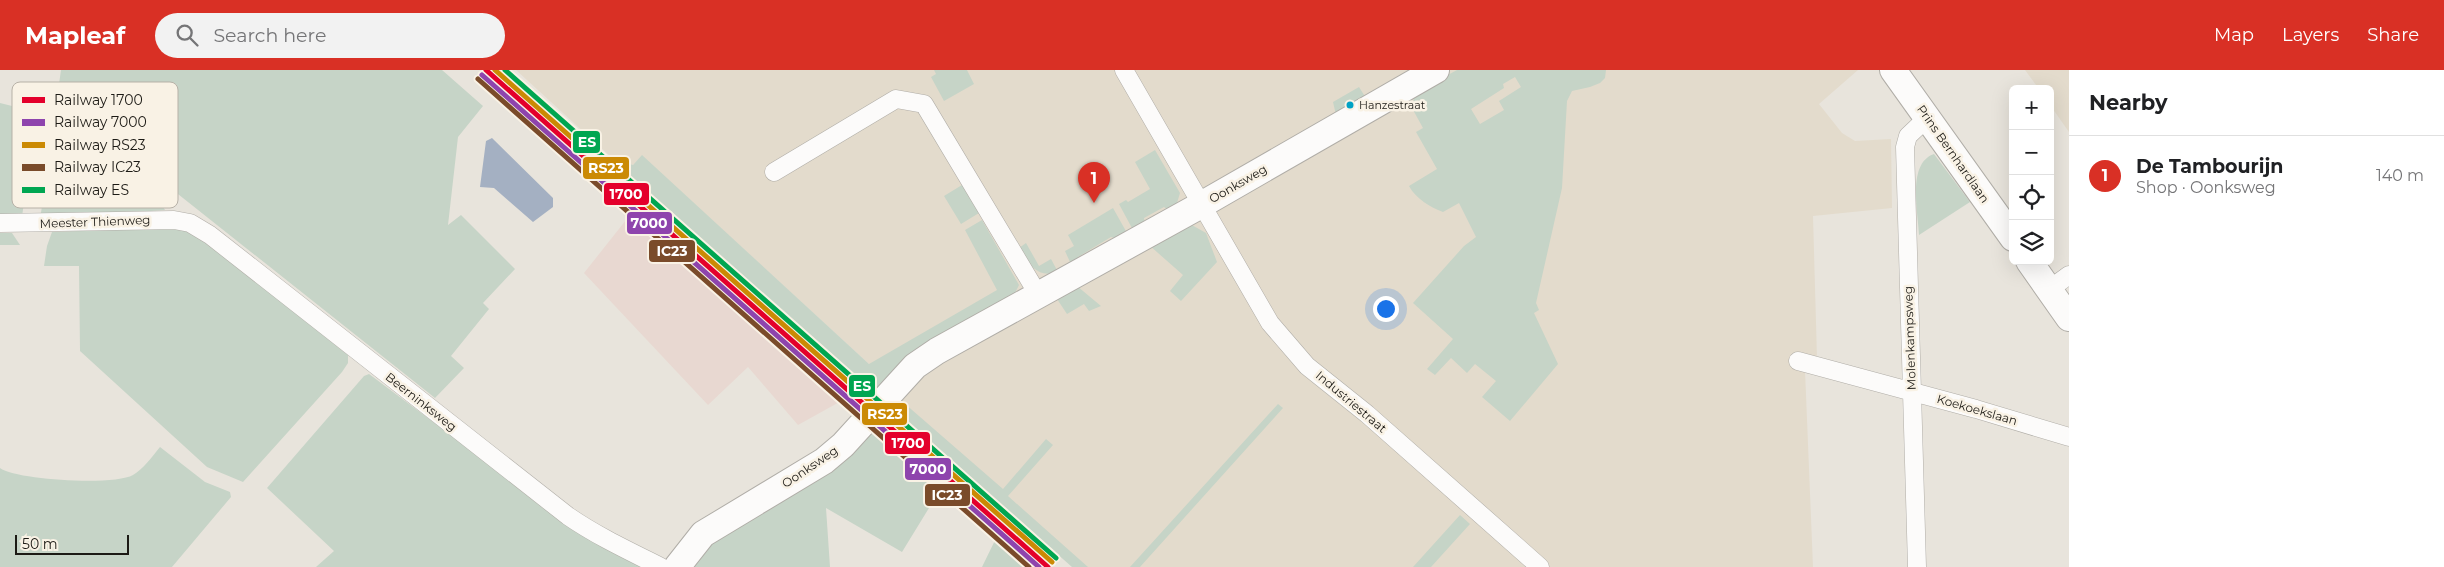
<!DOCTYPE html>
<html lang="en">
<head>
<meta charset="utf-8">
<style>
  body { margin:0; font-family:Montserrat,sans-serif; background:#f2f2f2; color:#202124 }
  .controls { position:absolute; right:15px; top:15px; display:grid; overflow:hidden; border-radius:8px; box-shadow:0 5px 20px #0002 }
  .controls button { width:45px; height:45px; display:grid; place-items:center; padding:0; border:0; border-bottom:1px solid #e0e0e0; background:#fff; color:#202124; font:25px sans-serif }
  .scale { position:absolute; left:15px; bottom:12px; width:114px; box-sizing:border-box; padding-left:5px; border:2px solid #1c1a15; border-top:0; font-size:14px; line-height:18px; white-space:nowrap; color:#1c1a15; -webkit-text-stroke:4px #f9f2e5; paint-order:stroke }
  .you { position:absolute; left:1385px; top:238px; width:18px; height:18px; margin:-12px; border:4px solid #fff; border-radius:50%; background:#1a73e8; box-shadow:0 0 0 8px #1a73e833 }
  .badge { display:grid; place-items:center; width:32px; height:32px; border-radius:50%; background:#d93025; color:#fff; font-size:16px; font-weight:700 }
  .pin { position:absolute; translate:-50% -41px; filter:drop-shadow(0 1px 2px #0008) }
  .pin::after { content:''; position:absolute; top:26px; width:18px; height:15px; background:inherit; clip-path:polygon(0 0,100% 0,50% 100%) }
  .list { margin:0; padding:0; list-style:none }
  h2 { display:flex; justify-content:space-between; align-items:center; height:65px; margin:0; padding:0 20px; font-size:21px }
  h2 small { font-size:16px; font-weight:400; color:#757577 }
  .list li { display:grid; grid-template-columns:32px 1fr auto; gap:15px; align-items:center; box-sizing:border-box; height:80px; padding:0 20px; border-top:1px solid #e0e0e0 }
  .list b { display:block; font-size:19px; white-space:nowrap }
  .list p { margin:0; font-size:16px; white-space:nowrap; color:#757577 }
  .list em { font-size:16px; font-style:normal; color:#757577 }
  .icon { flex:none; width:28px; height:28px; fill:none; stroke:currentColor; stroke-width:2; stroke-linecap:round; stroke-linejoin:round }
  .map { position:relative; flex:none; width:2069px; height:497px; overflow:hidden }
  header { display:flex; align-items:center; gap:30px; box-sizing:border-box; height:70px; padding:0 25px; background:#d93025; color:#fff }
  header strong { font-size:24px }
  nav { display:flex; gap:28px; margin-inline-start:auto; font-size:18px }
  .search { width:350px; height:45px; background:#f2f2f2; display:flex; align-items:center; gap:12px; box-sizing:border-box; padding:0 18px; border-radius:28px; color:#757577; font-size:19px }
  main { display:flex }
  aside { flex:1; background:#fff }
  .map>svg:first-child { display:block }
  .commercial { fill:#e8d8d1 }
  .built { fill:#e3dbcc }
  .green { fill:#c6d4c7; fill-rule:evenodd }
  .water { fill:#a4b0c2 }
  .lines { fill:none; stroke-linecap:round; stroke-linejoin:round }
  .street-casing { stroke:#b0ada7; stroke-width:19 }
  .secondary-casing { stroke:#b0ada7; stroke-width:28 }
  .street { stroke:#fcfbfa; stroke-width:18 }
  .secondary { stroke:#fcfbfa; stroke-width:26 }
  .rail-1-casing { stroke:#f9f2e5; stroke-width:9 }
  .rail-2-casing { stroke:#f9f2e5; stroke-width:9 }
  .rail-3-casing { stroke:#f9f2e5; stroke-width:9 }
  .rail-4-casing { stroke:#f9f2e5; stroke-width:9 }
  .rail-5-casing { stroke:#f9f2e5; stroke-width:9 }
  .rail-1 { stroke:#e4002b; stroke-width:5 }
  .rail-2 { stroke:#8e44ad; stroke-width:5 }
  .rail-3 { stroke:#cb8a04; stroke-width:5 }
  .rail-4 { stroke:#7a4b2a; stroke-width:5 }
  .rail-5 { stroke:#00a651; stroke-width:5 }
  .bus-dot { fill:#01a2c5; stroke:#f9f2e5; stroke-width:2 }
  .labels { text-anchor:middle; stroke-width:5; stroke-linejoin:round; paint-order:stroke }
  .bus-label { font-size:11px; fill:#1c1a15; stroke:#f9f2e5; text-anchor:start }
  .street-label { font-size:12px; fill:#1c1a15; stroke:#f9f2e5 }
  .key { fill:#f9f2e5; stroke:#b7b1a7; stroke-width:1 }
  .key-label { font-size:14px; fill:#1c1a15 }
  .line-badge { stroke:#f9f2e5; stroke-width:2 }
  .badge-label { font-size:14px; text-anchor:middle; font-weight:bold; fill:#fff }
</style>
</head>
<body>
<header>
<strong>Mapleaf</strong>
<div class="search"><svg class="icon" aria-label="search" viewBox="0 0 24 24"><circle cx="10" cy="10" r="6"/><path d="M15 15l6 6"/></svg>Search here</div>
<nav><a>Map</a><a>Layers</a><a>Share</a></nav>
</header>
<main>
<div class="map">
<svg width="2069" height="497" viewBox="0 0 2069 497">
  <rect width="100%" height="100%" fill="#e8e4dc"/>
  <!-- commercial -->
  <path class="commercial" d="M630,145l213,185 -45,25 -50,-58 -40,38 -124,-132z"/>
  <!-- built -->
  <path class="built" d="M516,0h1342l-39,34 23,29 13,8 36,-2 1,69 -79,8 4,142 -12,12 8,197h-733l-177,-158 -33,-44 -228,-209 -9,9 -23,-9z
    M2025,0h44v62l-19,-27v-16h-11z"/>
  <!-- green -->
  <path class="green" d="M61,0h381l41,36 -25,31 -10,88 13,-10 54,54 -32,34 6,6 -38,47 13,12 -29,30 -378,-300z
    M934,0h33l7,14 -30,17 -13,-24 5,-3z
    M1457,0h149l-1,8 -5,5 -10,4 -18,4 -5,10 -5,87 -26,115 3,7 -5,3 24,51 -48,57 -28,-24 14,-16 -21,-17 -8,9 -16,-15 -16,17 -8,-6 26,-30 -40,-36 51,-57 12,-9 -17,-34 -16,9c-13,-5 -27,-13 -34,-26l28,-17 -21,-37 7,-4 -11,-20 3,-15zM1515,7l6,10 -22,14 5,9 -24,14 -9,-15 33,-21 -1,-4z
    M1359,17l7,11 -30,17 -3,-13z
    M0,33l36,9 -14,105 -22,-3z
    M55,53l106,81 4,6 -125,9z
    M1155,80l25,43 -3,10 -9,7 -4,-3 -20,11 1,6 -12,6 -14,-26 7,-4 2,2 22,-13 -15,-27z
    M1934,84l36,48 -51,33c-1,-23 -12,-72 15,-81z
    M642,85l227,209 128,-74 -32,-60 17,-10 37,65 -5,10 -138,99 -267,-237 24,8z
    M962,115l17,28 -18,11 -17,-28z
    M1113,138l14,25 -9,6 -7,-2 -33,20 -1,6 -7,-1 -5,-11 9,-5 -6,-11z
    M1190,154l16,9 11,29 -36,39 -11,-10 13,-16 -34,-30z
    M183,157l7,2 158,126v8l-6,9 -99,110 -36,-15 -127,-116 -1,-85h-35l3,-20 5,-14z
    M0,163h12l8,12h-20z
    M1026,173l13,23 12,-7 7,13c-21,7 -29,-8 -39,-24z
    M1077,216l24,20 -12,5 -5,-7 -17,10 -10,-15z
    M369,304l198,148 78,45h-329l18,-16 -67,-63 97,-112z
    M904,333l99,86 43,-50 7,6 -45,51 80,71h-16l-173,-153z
    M1278,334l5,4 -143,159h-10z
    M880,345l68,62 -46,75 -76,-44 4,59h-137l20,-31z
    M160,377l45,35 25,10 1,5 -59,70h-172v-99c16,12 114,18 133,7 10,-6 19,-18 27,-28z
    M1460,445l10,9 -39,43h-18z
    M1002,456l45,41h-65z"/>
  <!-- water -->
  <path class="water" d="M492,68l61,60v9l-20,15 -39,-34 -14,-1 6,-46z"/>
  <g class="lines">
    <defs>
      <path id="street" d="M1124,0l146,253 37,43 60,48 173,153
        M774,102l122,-73 28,5 115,192
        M0,153l174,-3 16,3 20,12 358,281c29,20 61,35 93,51
        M2050,219l19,-14
        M1798,291l178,48 93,28
        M1917,497l-12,-420 3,-11 19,-18"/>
      <path id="secondary" d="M1893,0l120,168
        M2029,191l40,57
        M677,497l26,-33 121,-73 19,-16 72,-79 22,-15 264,-146 235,-135"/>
    </defs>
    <!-- street casing -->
    <use href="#street" class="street-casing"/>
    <!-- secondary casing -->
    <use href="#secondary" class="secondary-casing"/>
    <!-- street -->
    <use href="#street" class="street"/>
    <!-- secondary -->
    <use href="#secondary" class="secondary"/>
    <defs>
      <path id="rail-1" d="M486,0l562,497"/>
      <path id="rail-2" d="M482,5l557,492"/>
      <path id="rail-3" d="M495,0l557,492"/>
      <path id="rail-4" d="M478,9l551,488"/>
      <path id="rail-5" d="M505,0l551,488"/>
    </defs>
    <!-- rail-1 casing -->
    <use href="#rail-1" class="rail-1-casing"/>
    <!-- rail-2 casing -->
    <use href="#rail-2" class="rail-2-casing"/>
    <!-- rail-3 casing -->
    <use href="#rail-3" class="rail-3-casing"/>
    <!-- rail-4 casing -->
    <use href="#rail-4" class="rail-4-casing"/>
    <!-- rail-5 casing -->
    <use href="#rail-5" class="rail-5-casing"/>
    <!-- rail-1 -->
    <use href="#rail-1" class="rail-1"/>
    <!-- rail-2 -->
    <use href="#rail-2" class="rail-2"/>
    <!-- rail-3 -->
    <use href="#rail-3" class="rail-3"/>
    <!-- rail-4 -->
    <use href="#rail-4" class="rail-4"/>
    <!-- rail-5 -->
    <use href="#rail-5" class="rail-5"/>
  </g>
  <!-- markers -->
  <circle class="bus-dot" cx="1350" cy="35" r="4.5"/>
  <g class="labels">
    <!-- bus labels -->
    <g class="bus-label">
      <text x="1359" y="39">Hanzestraat</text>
    </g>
    <!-- street labels -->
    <g class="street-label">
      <text transform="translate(1953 84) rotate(55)" y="4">Prins Bernhardlaan</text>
      <text transform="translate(1238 114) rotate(-30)" y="4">Oonksweg</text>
      <text transform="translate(95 152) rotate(-2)" y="4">Meester Thienweg</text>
      <text transform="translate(1910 268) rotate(-92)" y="4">Molenkampsweg</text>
      <text transform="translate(421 332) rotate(38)" y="4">Beerninksweg</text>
      <text transform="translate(1351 332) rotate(40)" y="4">Industriestraat</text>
      <text transform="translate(1977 340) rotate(16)" y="4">Koekoekslaan</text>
      <text transform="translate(810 397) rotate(-34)" y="4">Oonksweg</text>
    </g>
  </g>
  <!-- legend -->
  <rect x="12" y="12" width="166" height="126" rx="8" class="key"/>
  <rect x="22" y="27" width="23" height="6" fill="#e4002b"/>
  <rect x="22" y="49" width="23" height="7" fill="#8e44ad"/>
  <rect x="22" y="72" width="23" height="6" fill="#cb8a04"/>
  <rect x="22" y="94" width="23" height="7" fill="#7a4b2a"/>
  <rect x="22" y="117" width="23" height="6" fill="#00a651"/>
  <g class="key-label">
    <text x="54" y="35">Railway 1700</text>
    <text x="54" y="57">Railway 7000</text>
    <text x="54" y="80">Railway RS23</text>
    <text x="54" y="102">Railway IC23</text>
    <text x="54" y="125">Railway ES</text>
  </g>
  <g class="line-badge">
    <rect x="572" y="60" width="29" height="24" rx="5" fill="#00a651"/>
    <rect x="582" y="86" width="48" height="24" rx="5" fill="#cb8a04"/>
    <rect x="603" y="112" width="47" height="24" rx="5" fill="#e4002b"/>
    <rect x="626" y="141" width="47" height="24" rx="5" fill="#8e44ad"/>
    <rect x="648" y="169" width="48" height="24" rx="5" fill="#7a4b2a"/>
    <rect x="848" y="304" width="28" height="24" rx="5" fill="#00a651"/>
    <rect x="861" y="332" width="47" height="24" rx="5" fill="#cb8a04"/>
    <rect x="884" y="361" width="47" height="24" rx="5" fill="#e4002b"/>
    <rect x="904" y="387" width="48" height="24" rx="5" fill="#8e44ad"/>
    <rect x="924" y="413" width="47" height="24" rx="5" fill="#7a4b2a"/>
  </g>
  <g class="badge-label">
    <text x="587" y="77">ES</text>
    <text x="606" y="103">RS23</text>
    <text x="626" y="129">1700</text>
    <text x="649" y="158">7000</text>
    <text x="672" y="186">IC23</text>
    <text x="862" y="321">ES</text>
    <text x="885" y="349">RS23</text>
    <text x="908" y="378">1700</text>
    <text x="928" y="404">7000</text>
    <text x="947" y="430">IC23</text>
  </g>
</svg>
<div class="controls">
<button>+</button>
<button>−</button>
<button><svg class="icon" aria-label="locate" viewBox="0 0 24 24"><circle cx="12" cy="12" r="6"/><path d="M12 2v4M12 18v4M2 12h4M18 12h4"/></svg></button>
<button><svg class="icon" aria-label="layers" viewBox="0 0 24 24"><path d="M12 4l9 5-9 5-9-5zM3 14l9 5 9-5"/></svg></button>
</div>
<div class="scale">50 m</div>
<div class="you"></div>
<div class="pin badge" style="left:1094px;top:133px">1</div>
</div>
<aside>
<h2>Nearby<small></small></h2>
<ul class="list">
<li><span class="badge">1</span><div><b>De Tambourijn</b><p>Shop · Oonksweg</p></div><em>140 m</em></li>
</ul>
</aside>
</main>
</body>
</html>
